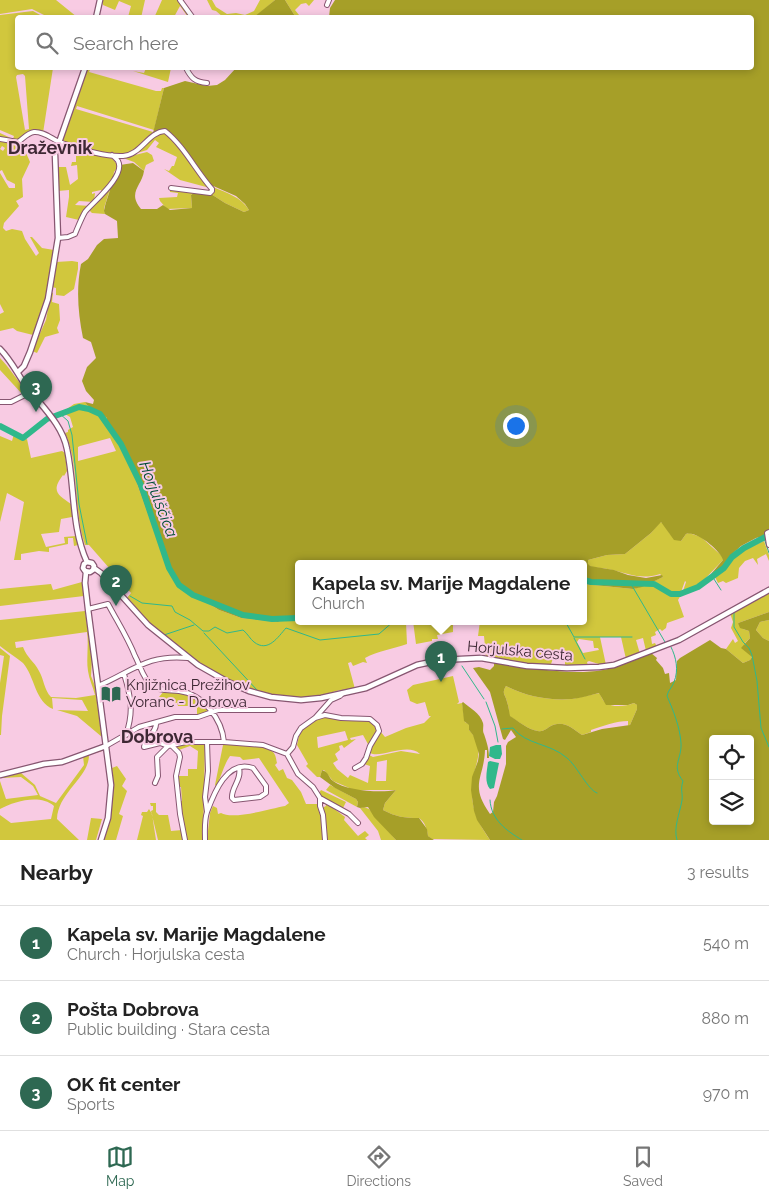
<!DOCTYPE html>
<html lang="en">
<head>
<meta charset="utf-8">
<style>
  body { margin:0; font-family:Raleway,sans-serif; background:#f2f2f2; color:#222 }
  .controls { position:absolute; right:15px; bottom:15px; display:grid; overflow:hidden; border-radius:5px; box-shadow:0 2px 8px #0003 }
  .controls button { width:45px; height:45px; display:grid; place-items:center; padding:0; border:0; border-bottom:1px solid #e0e0e0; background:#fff; color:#222; font:25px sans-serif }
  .you { position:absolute; left:515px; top:425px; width:18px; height:18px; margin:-12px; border:4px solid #fff; border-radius:50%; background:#1a73e8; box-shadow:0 0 0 8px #1a73e833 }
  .badge { display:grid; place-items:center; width:32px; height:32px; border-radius:50%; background:#2e6852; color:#fff; font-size:16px; font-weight:700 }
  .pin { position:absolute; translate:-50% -41px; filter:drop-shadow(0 1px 2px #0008) }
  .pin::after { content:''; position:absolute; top:26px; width:18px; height:15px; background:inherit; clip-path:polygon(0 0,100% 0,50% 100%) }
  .popup { position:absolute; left:295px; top:560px; width:292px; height:65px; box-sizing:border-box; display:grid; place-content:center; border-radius:5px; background:#fff; filter:drop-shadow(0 1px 4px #0005); font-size:16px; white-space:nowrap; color:#767676 }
  .popup b { font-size:19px; color:#222 }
  .popup::after { content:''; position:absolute; left:50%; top:100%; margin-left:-10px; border:10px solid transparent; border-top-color:#fff }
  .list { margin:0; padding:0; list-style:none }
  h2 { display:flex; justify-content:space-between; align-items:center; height:65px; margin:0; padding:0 20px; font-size:21px }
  h2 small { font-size:16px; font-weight:400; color:#767676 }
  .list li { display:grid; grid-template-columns:32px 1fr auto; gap:15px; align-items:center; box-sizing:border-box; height:75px; padding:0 20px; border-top:1px solid #e0e0e0 }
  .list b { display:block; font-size:19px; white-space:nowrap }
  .list p { margin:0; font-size:16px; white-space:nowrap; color:#767676 }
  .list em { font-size:16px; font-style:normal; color:#767676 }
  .icon { flex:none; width:28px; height:28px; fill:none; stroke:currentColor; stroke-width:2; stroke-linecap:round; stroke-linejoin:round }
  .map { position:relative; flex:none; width:769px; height:840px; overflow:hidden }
  .search { position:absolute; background:#fff; box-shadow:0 2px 8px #0003; left:15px; right:15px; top:15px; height:55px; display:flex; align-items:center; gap:12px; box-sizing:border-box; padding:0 18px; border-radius:5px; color:#767676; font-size:19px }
  .sheet { height:290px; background:#fff }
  nav { display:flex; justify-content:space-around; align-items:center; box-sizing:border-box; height:70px; border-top:1px solid #e0e0e0; background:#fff; font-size:14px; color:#767676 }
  nav a { display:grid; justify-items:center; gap:2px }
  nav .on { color:#2e6852 }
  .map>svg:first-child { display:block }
  .green { fill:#d1c73d; fill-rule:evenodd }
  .forest { fill:#a69f28; fill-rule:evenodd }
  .water { fill:#30b88b }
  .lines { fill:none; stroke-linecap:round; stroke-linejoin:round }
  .stream { stroke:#30b88b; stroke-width:1 }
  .river { stroke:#30b88b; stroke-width:6 }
  .minor-casing { stroke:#875671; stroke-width:6 }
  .tertiary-casing { stroke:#875671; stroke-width:7 }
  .minor { stroke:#fff; stroke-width:4 }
  .tertiary { stroke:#fff; stroke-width:4.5 }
  .labels { text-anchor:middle; stroke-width:4; stroke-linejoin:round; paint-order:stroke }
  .street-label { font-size:15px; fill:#3e2834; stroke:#f8cbe3 }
  .poi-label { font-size:15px; fill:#3e2834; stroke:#f8cbe3; text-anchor:start }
  .water-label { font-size:16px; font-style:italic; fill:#024f38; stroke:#f8cbe3 }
  .quarter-label { font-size:18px; font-weight:bold; fill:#3e2834; stroke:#f8cbe3 }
</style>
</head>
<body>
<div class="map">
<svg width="769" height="840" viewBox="0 0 769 840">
  <rect width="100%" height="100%" fill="#f8cbe3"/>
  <!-- green -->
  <path class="green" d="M0,0h56l21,17h-19l-14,-2 -12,-6 -32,5z
    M102,0h43l-4,18 -13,-1 3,-11 -12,-5 -4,9 -12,-5z
    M162,0h17l12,15 -3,2 -8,-11 -6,11 -20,1z
    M207,0h5l4,7 11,7 9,-1 9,2 9,-4 6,-11h15l-21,18 -31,-1 -7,-6 -4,-1z
    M285,0h29l-5,6 -3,-3 -5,1 -6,6 4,5 -1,2 -3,-1z
    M33,11l9,5 10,1 -34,1v50h35l-10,65 -7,-2 -18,10 -18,-3v-5l13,6 1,-3 -14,-6v-115zM23,74l2,2 4,53 -4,1 -9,-53 1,-2z
    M88,68h3l-2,4 67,19h5l1,-3h2l-10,42 -77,-24 -1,3 77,23c-5,8 -17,20 -27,22 -20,4 -45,-6 -64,-13l9,-27 3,-4 2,-12z
    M146,68h25l-3,14 -35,-11 11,2z
    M165,132c17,17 28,38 45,56l-30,-8 -16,-11 5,2 3,-5h2l3,-9 -21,-10 3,-4 -4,-3 -8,10 -16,5 26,-21z
    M0,140c18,6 22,1 30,22l-8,17 1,18 -7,4 3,5 -15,17 -1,5 3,3 6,-2 10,2 3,8 11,17 3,-3 -9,-16h2l10,11 12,2 -8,51 -11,31 -2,3 -16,-4 -4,-3 -13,3v-17l4,-2 -4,-8v-131l9,15h6v-4l-8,-4 -5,-10 -2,1v-22l3,2 2,-3 -3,-2 -2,3z
    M85,151c13,2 28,2 33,16l-4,5 -2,11 -10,9 -1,-2 -9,2v2l3,-1 -1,9 -15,-1 -4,4 15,1 -11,14 -13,-3 3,-20v-7l-11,1v-24h8l4,18 8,-6 -1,-14 -6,1 1,-4h4v-6h9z
    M147,152l5,3 2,6 -8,4 -2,6 -10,-9 -11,-4z
    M213,187c14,6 28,10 36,23l-5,2 -19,-9 -14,-9 3,-4z
    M110,189l-6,19 1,6 -13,-1 -3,-3z
    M170,189l25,3 -4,3 1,13 -25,1 -7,-8 -1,-3 18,-1 1,-4 -8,-1z
    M72,261l6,1v7l-4,20 -10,7 -8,-1v-7l-4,-1 4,-25z
    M51,292l2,1 -1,9 7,2 1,16 -3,8 2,5 -14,4 -8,16 -5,-2 14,-31z
    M0,358c11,11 17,23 27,33l-4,4 -23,-25z
    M85,402l2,3 20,13 1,3 -4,2v2l6,3 19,33 35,98 11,23 10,10 12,4 22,14 22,8 37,4 5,-2 15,-1v2h155v11l-16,3 1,4h-6v2l-16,3 -3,-23 -7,1 1,22c-14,5 -29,7 -42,14l2,5 -4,-1 -10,4 -2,-4 -3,1 7,26c-6,1 -13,0 -19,2 -10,3 -19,7 -30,7 -72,2 -133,-49 -180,-99l5,-6 -42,-48h-4c-12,-34 -5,-81 -20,-112l3,-1v-2l5,-3 -3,-10 -5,-3 -1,-3 10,-7zM110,438l6,13 -38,10v-14l2,-1z
    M14,434l9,6 4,-1 4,19 31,-7 3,2 2,18 -3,5 -1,-1c-13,17 -4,20 8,29l2,10 -1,3 -11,2 -2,13 -18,2 5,13 19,-4 -1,-6 12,-1 2,9 -4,1 -1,-8h-5v6l-19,4v4l-10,-1 -18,3v6h-7l10,-58 -17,-9 -7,29v-86l12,5z
    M660,522l3,1 7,11 11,7 5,-7 3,-1 12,4 22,20v3l-25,26 -15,5 3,-9 -1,-1 -4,11h-11l-16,-11 9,-4 -3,-3c-19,6 -30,0 -48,-4 -7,-2 -16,-2 -24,-4v-6l19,-5 18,-1 26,-21z
    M764,541l5,14v6l-3,-7 -9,5 1,6 -5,-7 -8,3 -6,7 -1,10 -12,5 -3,-2 -5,2 -4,-8 16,-11 2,-5 6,-6z
    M82,582l2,14 -84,10v-17l51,-5 2,6z
    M584,584l49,5 13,-4h8l16,10h11l-3,5 6,17 -17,6 -1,5 -4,3 -2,-2 -5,3 1,3 -5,2 1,7 3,-1 2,4 -11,4 -3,-13 -7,2 4,14 -14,5 -5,-22h-21l6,28h-4l-13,-4 -2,1 1,4h-23v-6l-3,-1 -1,-7 -6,1 -4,11c-22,3 -43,-4 -65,-7l-2,-21h-6l2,-15h104zM579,639l14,2 1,7h4l1,2 -16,3 -6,-11z
    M769,592v20l-31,11 5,6 6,2 1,7 -6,6 8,13 -2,3 -7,3 -17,-14 7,-10 2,4 3,-2 -7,-13 2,-6 -3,-9z
    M85,611l7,47 -1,18 4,10 7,51 -25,-21 -20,-6 31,1 -6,-11 -30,-2 1,11c-18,-7 -18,-32 -30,-46 -7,-6 -16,-11 -23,-17v-26zM87,632c2,14 -1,26 1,39 1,8 5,16 7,24l-19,3 -25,-1c-7,-7 -7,-18 -12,-26 -5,-10 -12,-13 -16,-24l-7,1 -1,-6z
    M769,620v21l-6,-3 -7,-8 4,-8z
    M0,648l10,8 -8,60 -1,19h-1v-52l4,-27 -4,-1z
    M453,676l6,26 -2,2 5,-1 3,19 5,3 -1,5c20,20 2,38 3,59 0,23 6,33 18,51l-58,-1 -4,-3c-1,-7 -3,-14 -9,-18 -14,0 -23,-1 -36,-8l2,-7 11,-13h-42l-21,-9 -9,-11h-2l-2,7h-3l-11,-11 2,-2 -11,-19 2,-9 4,-7 16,-11 4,-2 51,6 4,7 -9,17 -6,-11 -13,3 1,2 5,-1 -12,9 -2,-3 -3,1 1,4 -5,4 3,6 -5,3 4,6 11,9 2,-3 18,8 2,-17 -6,-2 5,-9 4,2 28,-6 19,3c-13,-12 -39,5 -50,-1l1,-7 9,-15 5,6 21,-9 18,-5 7,-7h-2l-4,-14 -8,2 -7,-3 -3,-11 6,-5zM345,731l3,9 -30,8 -1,-11zM387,760l-1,21h-10l1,-19z
    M506,686c19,10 43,15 66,13 9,-2 18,-4 28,-6 1,4 3,8 6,10 7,5 21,3 28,0l3,2v4l-7,16 -2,1v-5c-11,0 -26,5 -37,9v2l-9,3c-11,-8 -20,-16 -33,-8 -3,2 -6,5 -11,4 -9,-1 -20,-10 -29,-15 0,-4 0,-9 -2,-14 -1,-7 -6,-8 -1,-16z
    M164,691c19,2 30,3 44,18l-2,3 -9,4v-10l-2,-1 -5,1h-12l-1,-3 -18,-6z
    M183,743h16l6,2 -2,95h-17l-6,-39h2l-1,-14h-3l-1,-11h11v-7h9l1,-18 -8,-5 -11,4 -4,-4z
    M223,745c11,-1 42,-1 50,7 3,3 3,7 4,11l-2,2 4,6 4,-2 4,9 5,2 9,12 5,12h12l4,10 2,26h-117l3,-27 3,-7 4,2 1,6 3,-1c12,7 48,-4 64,-7l4,-3 -30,-45 -16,2 -3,-3 -10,-1c-7,10 -8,20 -14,30l-1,-1z
    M99,749l3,2 -13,4c0,23 -31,37 -32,64l22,21h-79v-25l11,8 40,-4 3,-13c-14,-12 -39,-5 -54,3v-28l6,18 32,-4 -5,-9 -12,-9 -21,1 21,-5 14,12 5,11 16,7 28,-38 -1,-9z
    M117,766l9,13 -4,7 5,5 -8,23 4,2 -7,24h-12c8,-26 10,-45 8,-72z
    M330,785l26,14 2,3 -1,5 -31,-17z
    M321,790l25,12 -4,8 -20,-12 -3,-5z
    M325,802l20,15 -1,3 14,16 7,-5 4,4 -4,3 2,2h-41l-4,-32 4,-2z
    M150,803h6v9l3,3h9l3,16 11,-1 2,10h-26l-7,-29 2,-1v-4h-2z
    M364,807l5,2 27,31h-15l-3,-9 -18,-23z
    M149,809l3,5 4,26h-19l6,-24 -2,-1 1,-3h5z
    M91,818l11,1 -6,21h-9z"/>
  <!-- forest -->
  <path class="forest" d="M275,0h10l10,16 5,1h-46z
    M335,0h434v538l-1,-3 -12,3 -15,8 -10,9 -4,9 -16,10 12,-14c-2,-9 -27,-30 -37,-26l-5,7 -7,-1 -13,-18 -10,11 -26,21 -18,1 -19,5v4l2,2 24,4 14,5 18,3 16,-3 1,2 -21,10 -9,2 -49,-5v-21h-286v56l-15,1 -5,2 -37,-4 -22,-8 -22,-14 -12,-4 -10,-10 -11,-23 -35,-98 -19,-33 -6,-3v-2l3,-2v-3l-20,-13 -2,-3 8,2 1,-4 -8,-9 -4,-10 5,-14 9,-9 -5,-16 -8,-4c-5,-25 -7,-49 -2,-74l7,-5 9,-14 7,-6 14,-1 -1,-17 -12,-7 -1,-3c2,-12 8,-22 8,-34l8,-12 13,-2 11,8c-2,15 -17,21 -3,38h16l6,-4 7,5 22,-2 -1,-13 4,-3 16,2 14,9 19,9 5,-2 -4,-6 -9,-8 -25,-11 -24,-30 -24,-25 -10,3 11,-45 21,-7 22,5 10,-1 8,-5 11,-12h516v-50l-423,-1 1,-9z
    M769,612v8l-9,2 -4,8 7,8 6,3v199h-279l-13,-20 -3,-9 -3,-21 1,-13 6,-16 1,-7 -6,-19 -4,-5v-5l-5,-4 -2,-18 1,-1c7,6 17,11 20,21 1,4 -1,7 1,11 3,9 5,15 5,24h-2v-8h-2c-1,29 -16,34 5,64l3,-2 1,-10 3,-6 9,-32v-18l2,-4 8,-5 -5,-7 -6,10 -2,-1 -13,-47 -17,-24 6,-1 11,3 4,-4v-3c34,4 74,13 109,7 16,-3 32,-10 48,-17l6,5 -1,2 7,8 2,6 4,-1 1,10 6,-3 1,-19 3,-3 30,-18 11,8 5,1 17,14 7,-3 2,-3 -11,-9 9,-10 -1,-7 -9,-3 -2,-5zM506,686c19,10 43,15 66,13 9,-1 18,-4 27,-6l7,12h22l6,-2 3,2v4l-7,16 -28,4 -20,6c-11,-8 -20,-16 -33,-8 -3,2 -6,5 -11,4 -9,-1 -20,-10 -28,-15 -1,-4 -1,-9 -3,-14 -1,-7 -6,-8 -1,-16zM713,739h37v82h-37z
    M322,770c7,2 6,7 11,11 13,10 48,12 63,9l-11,13 -2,7c13,7 22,8 36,8l8,11 1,7 6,4h-38l-22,-23 -6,-10 -8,1 -3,-1 1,-5 -2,-3 -21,-11 -15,-11z"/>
  <!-- water -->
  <path class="water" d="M496,745h5l1,9 -2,5h-5l-6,-3 1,-9z
    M490,761l9,2 -5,25 -4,1c-6,-7 -3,-18 -2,-27z"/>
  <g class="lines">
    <!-- stream -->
    <path class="stream" d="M59,413l9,8 4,14 7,69 8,40
      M764,538l5,15
      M712,576l9,14
      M631,584l34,58
      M130,596l12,7 30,3 3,6 15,8 13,11h6l6,-4 12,6 16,-3c5,4 7,9 11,12 14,11 24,-5 32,-14l34,12 59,-6 15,-13
      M734,613v14l9,15 6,6 3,7 5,26 4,47 8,19
      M565,621l9,16h58
      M204,633l53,57
      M164,635l30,-10
      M574,638l11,21
      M671,647c5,10 8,23 3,35 -2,6 -6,8 -7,14 6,14 13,31 14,47 1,16 -10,23 2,38 -3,9 0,12 -1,19 -2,13 -9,28 -5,40
      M462,666l22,33
      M486,702l9,24 3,16
      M502,729l11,-1c13,17 37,15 54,30 10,8 21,32 30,35
      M490,800c1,20 17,31 32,40"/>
    <!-- river -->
    <path class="river" d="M0,426l23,12 24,-19 32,-12 10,2 11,5 21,30 20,41 28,83 10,17 14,10 50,20 29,4 26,-1
      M584,580l7,2 63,2 17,10h9l18,-7 26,-19 8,-11 12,-9 25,-13"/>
    <defs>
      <path id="minor" d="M180,0l13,18
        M327,5l2,-5
        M186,68c5,10 9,14 21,15
        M0,139l18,3c5,-3 9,-9 16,-10 10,-1 19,8 28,11 19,6 42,14 61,13 18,-1 25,-24 42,-25 19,15 31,40 47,58v2l-2,2 -39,-5
        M58,238l10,-1 7,-3c3,-7 6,-15 10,-22 8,-10 41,-36 33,-51 0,-1 -5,-5 -6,-6
        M0,402h11l20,-10
        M769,532l-2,1 2,12
        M88,609l20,-5c9,17 20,34 27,52 5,9 8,23 17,30 7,5 18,4 27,5 24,3 43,28 45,51l39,3 24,9 6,-7 3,-11 5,-8 14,-10 16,-18 9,-4 3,-3
        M124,674c7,23 10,37 2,61
        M98,686c35,-15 49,-32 90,-28
        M315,718l10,-3 16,3 29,1 7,6 2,6 -9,15 -4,12 -4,6 -7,4
        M156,723c1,10 -12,15 -12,24l16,-4 8,3 18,-4h21
        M171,745l8,8 1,4 -4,19 4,38 5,26
        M106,746l33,-19 36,-10h23l20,-7h56
        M287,754l11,20 15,13 7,11 29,16 9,9
        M155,783l3,-7 -1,-19 11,-11
        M320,798v8l3,9 2,25
        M207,812l-2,-15 3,-26 -1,-29h17
        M205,840c0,-9 -1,-19 2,-28 7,-19 20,-53 46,-44l13,18v7l-6,4 -26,3 -2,-2c-1,-11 10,-18 7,-30"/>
      <path id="tertiary" d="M96,18l4,-18
        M0,349c10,10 16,22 24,34 15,21 38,40 43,66 8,37 4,78 20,113l5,1 2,3 -1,4 -3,2 -5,-1 -2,-3 1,-4 3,-2
        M18,372l6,-6 6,-14 18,-53 10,-61 -3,-84 30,-86
        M94,568l7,5 47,52 50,40 30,17 21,9 22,6 30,3 20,-2 45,-10 51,-23 23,-5 41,-2 46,8 40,2 32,-1 15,-2 65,-25 90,-50
        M86,572l-1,11 3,26 23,176 -3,33 -7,22
        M0,775l44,-11 18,-2 44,-16"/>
    </defs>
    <!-- minor casing -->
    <use href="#minor" class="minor-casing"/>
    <!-- tertiary casing -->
    <use href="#tertiary" class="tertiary-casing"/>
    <!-- minor -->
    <use href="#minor" class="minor"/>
    <!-- tertiary -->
    <use href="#tertiary" class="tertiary"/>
  </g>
  <!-- icons -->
  <defs>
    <symbol id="library-bare" viewBox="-9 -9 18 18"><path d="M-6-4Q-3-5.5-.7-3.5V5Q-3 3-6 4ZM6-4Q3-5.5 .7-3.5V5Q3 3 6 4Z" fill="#2e6852" stroke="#f8cbe3" stroke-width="2.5" paint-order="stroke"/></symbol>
  </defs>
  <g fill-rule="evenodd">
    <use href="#library-bare" x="97" y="680" width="28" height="28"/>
  </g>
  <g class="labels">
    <!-- street labels -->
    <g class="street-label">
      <text transform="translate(520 651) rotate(5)" y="5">Horjulska cesta</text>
    </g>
    <!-- poi labels -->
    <g class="poi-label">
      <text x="126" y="690">Knjižnica Prežihov<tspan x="126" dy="17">Voranc - Dobrova</tspan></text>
    </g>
    <!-- water labels -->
    <g class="water-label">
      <text transform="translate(159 499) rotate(69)" y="6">Horjulščica</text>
    </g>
    <!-- quarter labels -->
    <g class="quarter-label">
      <text x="50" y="154">Draževnik</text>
      <text x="157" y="743">Dobrova</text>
    </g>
  </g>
</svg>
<div class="controls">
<button><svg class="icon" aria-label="locate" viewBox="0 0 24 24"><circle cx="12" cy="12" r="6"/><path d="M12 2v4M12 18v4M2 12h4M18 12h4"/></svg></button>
<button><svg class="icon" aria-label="layers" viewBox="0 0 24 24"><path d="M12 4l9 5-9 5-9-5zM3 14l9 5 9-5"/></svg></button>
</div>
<div class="you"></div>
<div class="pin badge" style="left:441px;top:682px">1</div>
<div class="popup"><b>Kapela sv. Marije Magdalene</b>Church</div>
<div class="pin badge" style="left:116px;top:606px">2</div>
<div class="pin badge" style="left:36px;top:412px">3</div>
<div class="search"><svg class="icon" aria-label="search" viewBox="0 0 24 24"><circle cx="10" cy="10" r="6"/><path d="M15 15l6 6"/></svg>Search here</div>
</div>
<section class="sheet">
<h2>Nearby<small>3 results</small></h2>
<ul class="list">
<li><span class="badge">1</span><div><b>Kapela sv. Marije Magdalene</b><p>Church · Horjulska cesta</p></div><em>540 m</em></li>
<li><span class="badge">2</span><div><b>Pošta Dobrova</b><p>Public building · Stara cesta</p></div><em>880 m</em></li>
<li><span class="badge">3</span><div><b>OK fit center</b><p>Sports</p></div><em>970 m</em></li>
</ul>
</section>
<nav>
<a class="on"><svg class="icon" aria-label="map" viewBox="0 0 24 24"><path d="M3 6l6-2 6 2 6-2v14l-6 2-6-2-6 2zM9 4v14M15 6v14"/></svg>Map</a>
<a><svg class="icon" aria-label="directions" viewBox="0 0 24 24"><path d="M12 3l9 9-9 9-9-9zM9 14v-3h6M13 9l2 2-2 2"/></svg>Directions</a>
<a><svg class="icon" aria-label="saved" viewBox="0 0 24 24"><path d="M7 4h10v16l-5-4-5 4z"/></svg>Saved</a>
</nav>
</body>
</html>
